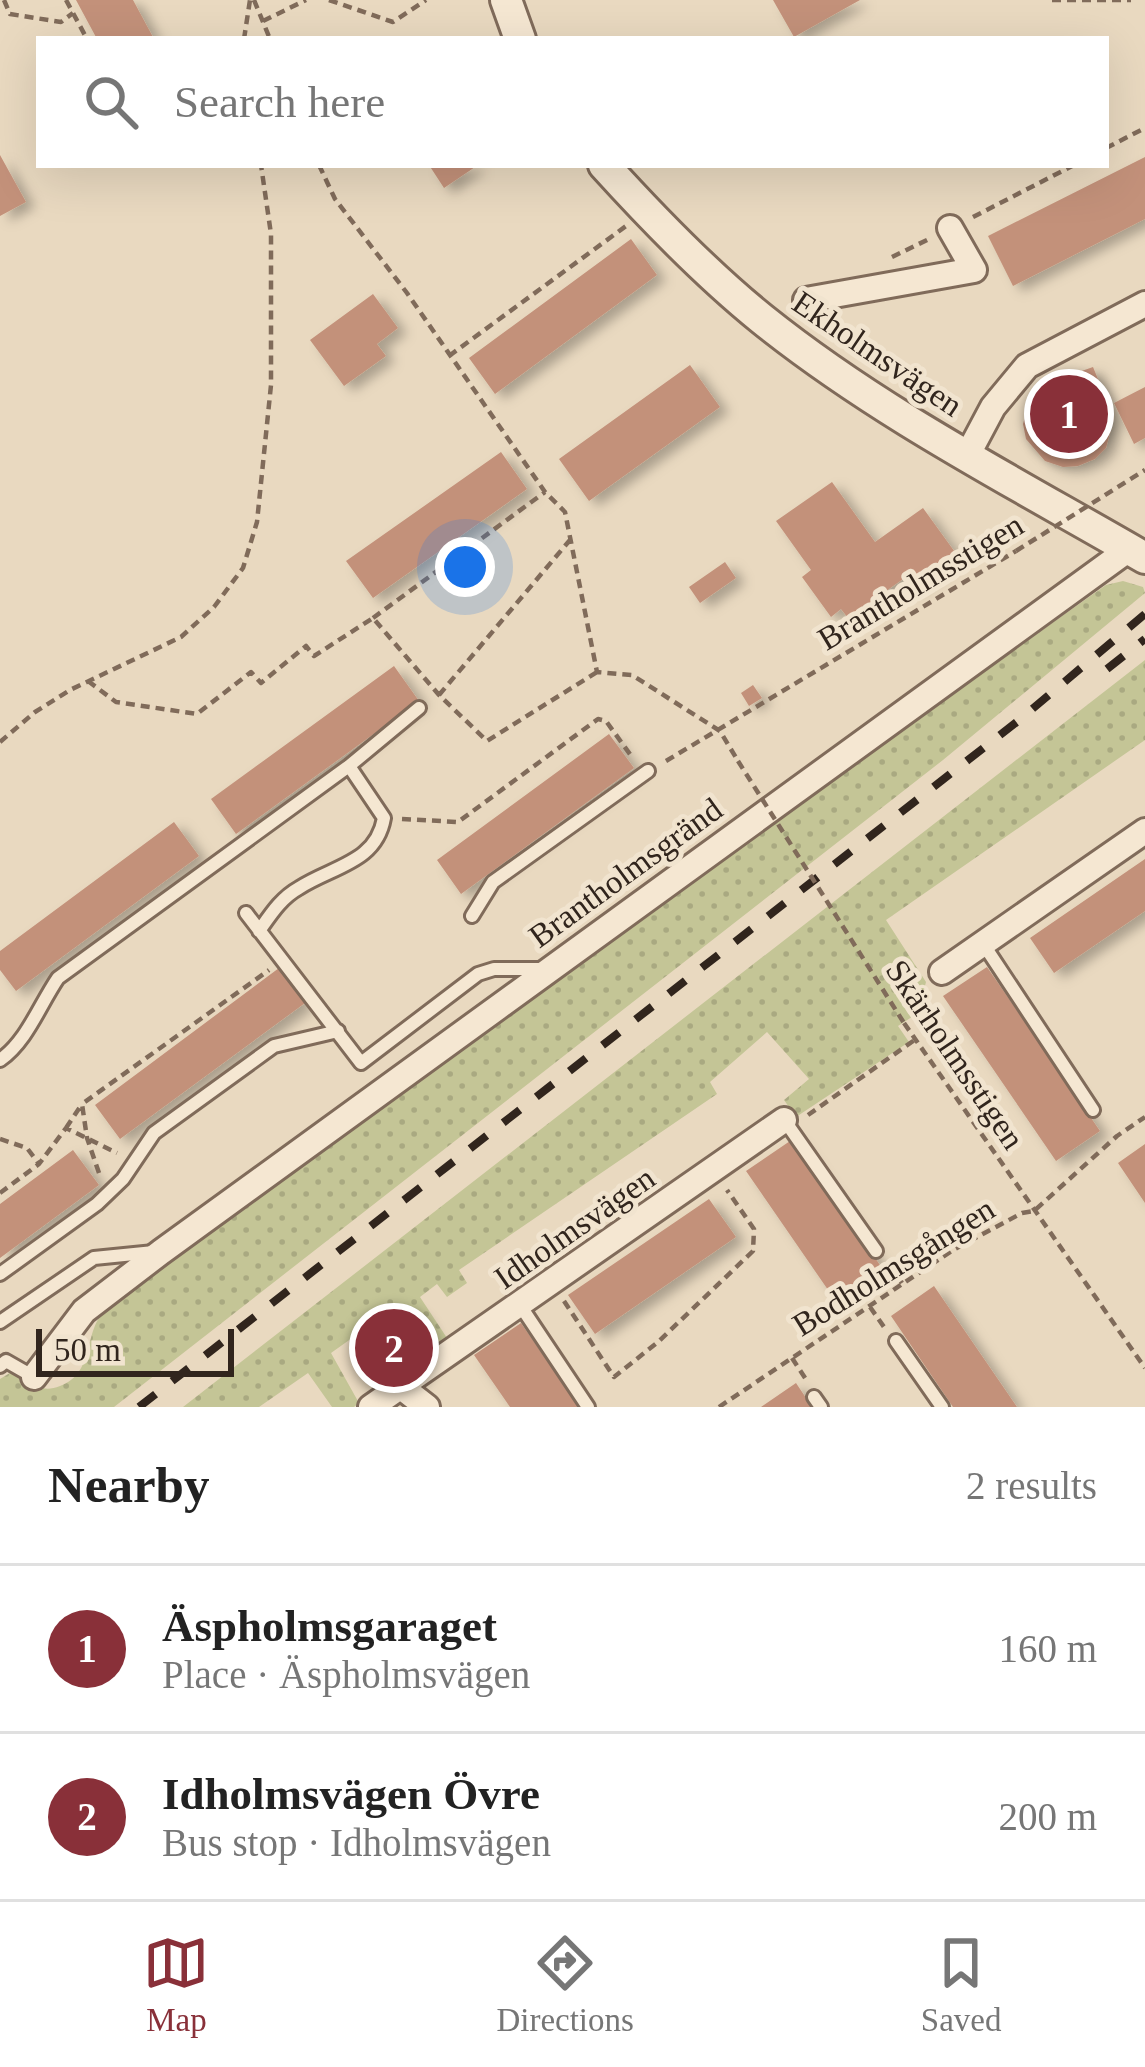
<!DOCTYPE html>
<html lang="en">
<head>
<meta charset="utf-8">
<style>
  body { margin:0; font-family:Georgia,serif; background:#f6f6f6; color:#222 }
  .scale { position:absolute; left:36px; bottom:30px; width:198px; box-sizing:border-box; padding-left:12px; border:6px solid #31251d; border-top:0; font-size:33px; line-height:42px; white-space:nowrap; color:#31251d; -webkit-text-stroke:9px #f1e4cf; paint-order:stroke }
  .you { position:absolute; left:465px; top:567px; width:42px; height:42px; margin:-30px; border:9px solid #fff; border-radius:50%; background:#1a73e8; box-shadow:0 0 0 18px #1a73e833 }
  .badge { display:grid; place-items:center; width:78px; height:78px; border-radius:50%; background:#893039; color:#fff; font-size:39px; font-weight:700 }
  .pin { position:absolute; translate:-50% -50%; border:6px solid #fff; box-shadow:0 3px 12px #0006 }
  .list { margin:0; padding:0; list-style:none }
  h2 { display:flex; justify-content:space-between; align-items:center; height:156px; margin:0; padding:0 48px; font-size:51px }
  h2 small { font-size:39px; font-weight:400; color:#767676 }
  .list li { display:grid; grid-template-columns:78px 1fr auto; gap:36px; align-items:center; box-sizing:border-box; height:168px; padding:0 48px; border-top:3px solid #e0e0e0 }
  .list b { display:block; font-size:45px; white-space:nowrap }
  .list p { margin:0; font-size:39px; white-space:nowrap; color:#767676 }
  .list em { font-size:39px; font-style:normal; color:#767676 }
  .icon { flex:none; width:66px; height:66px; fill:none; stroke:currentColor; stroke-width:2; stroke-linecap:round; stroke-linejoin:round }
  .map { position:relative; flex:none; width:1145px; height:1407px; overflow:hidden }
  .search { position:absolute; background:#fff; box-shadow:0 12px 48px #0002; left:36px; right:36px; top:36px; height:132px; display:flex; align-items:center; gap:30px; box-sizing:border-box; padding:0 42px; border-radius:0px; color:#767676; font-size:45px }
  .sheet { height:492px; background:#fff }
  nav { display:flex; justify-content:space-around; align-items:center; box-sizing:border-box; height:168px; border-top:3px solid #e0e0e0; background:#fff; font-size:33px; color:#767676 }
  nav a { display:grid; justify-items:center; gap:6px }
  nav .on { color:#893039 }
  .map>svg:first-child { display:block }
  .grass { fill:url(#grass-dots) }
  .building { fill:#c3917a; filter:url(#shadow) }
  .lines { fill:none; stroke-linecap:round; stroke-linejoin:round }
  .service-casing { stroke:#806b5a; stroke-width:18 }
  .minor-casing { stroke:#806b5a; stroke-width:30 }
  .tertiary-casing { stroke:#806b5a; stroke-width:36 }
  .path { stroke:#806b5a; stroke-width:4.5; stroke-dasharray:9 6; stroke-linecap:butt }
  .service { stroke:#f5e7d2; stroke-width:12 }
  .minor { stroke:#f5e7d2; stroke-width:24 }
  .tertiary { stroke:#f5e7d2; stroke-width:30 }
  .rail { stroke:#31251d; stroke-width:8; stroke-dasharray:21 21; stroke-linecap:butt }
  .path-bridge { stroke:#806b5a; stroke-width:4.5; stroke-dasharray:9 6; stroke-linecap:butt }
  .labels { text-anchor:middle; stroke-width:10; stroke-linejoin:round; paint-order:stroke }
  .street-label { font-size:33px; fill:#31251d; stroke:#f1e4cf }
</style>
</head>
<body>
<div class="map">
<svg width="1145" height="1407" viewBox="0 0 1145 1407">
  <defs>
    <pattern id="grass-dots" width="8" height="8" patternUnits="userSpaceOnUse" patternTransform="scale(3)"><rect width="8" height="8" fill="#c4c596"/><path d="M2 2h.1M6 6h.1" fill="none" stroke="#a9a981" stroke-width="1.8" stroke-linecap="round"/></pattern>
    <filter id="shadow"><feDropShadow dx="9" dy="5.5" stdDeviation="6" flood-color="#0004"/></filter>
  </defs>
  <rect width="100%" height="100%" fill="#e9d9c0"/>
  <!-- grass -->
  <path class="grass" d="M1123,581l20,6 2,6 -202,167 -829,647h-114v-28l18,-11c13,15 22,26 42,18 35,-13 23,-52 44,-75 332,-245 665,-488 1002,-726z
    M1145,660v80l-259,180 40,62 -8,31 -20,13 11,16 -113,75 -12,-17 25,-21 -42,-47 -57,50 7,12 -258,176 8,13 -20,14 -10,-13 -17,13 29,44 -24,17 -35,-47 -59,42 28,50 -5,4h-22l-24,-34 -49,34h-76z"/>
  <!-- building -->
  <path class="building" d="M76,0h57l21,39h-57z
    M773,0h87l-66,37z
    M0,155l26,47 -26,14z
    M1145,157v62l-132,67 -25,-50z
    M429,165h49l-34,23z
    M631,239l26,36 -162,119 -26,-36z
    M373,294l25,34 -21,16 9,12 -42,30 -34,-46z
    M690,365l30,42 -131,94 -30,-42z
    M1093,367l21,51 -8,30 -11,11 -17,7 -15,1 -18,-6 -19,-22 -3,-15 8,-28 11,-11z
    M1145,387v51l-11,6 -20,-41z
    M501,452l26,37 -154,109 -27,-37z
    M832,482l43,60 48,-34 34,47 -47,34 -7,-10 -55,39 -7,-9 -10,8 -29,-40 9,-7 -35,-49z
    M725,562l11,16 -36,25 -11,-16z
    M394,666l25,35 -183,133 -25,-35z
    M753,685l9,13 -13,8 -8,-13z
    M609,734l25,34 -173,126 -24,-34z
    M174,822l25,34 -183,135 -16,-21v-19z
    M1145,859v52l-91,62 -24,-35z
    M987,967l113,164 -44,30 -113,-165z
    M279,968l26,35 -185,136 -25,-34z
    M793,1139l89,129 -47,32 -89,-129z
    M1145,1144v59l-27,-40z
    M73,1150l26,35 -99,73v-54z
    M709,1199l27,38 -141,97 -27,-39z
    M934,1286l83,121h-64l-62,-91z
    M521,1323l58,84h-69l-36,-52z
    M796,1383l16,24h-51z"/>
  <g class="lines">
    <defs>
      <path id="service" d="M246,913l115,150 117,-89 16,-5h52
        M472,916l21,-34 155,-111
        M259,931c12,-17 22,-33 40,-43 34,-22 77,-25 85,-70l-35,-52
        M984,945l109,165
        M0,1060c27,-19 39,-54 58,-82l291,-212 70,-58
        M785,1121l91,130
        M0,1274l97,-70 26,-25 31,-46 120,-87 64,-15
        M520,1305l68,102
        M0,1322l94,-64 60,-6
        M896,1341l46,66
        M0,1366l6,-5 28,16
        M814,1397l7,10"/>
      <path id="minor" d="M806,300l168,-30 -24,-42
        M968,454l25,-47 34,-41 118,-62
        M942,972l203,-141
        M368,1342l32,44 27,21
        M34,1377l50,-66 77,-59 968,-703
        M371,1407l413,-287"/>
      <path id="tertiary" d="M506,0l14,39
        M604,165c49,54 101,108 158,154 117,94 254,164 383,239"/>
    </defs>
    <!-- service casing -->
    <use href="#service" class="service-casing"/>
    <!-- minor casing -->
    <use href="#minor" class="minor-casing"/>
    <!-- tertiary casing -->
    <use href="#tertiary" class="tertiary-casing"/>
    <!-- path -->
    <path class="path" d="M4,0l6,14 51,8 12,-9
      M66,0l21,39
      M254,0l16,39
      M329,0l64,22 33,-22
      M1052,0h79
      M263,21l43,-21
      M244,39l6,-39
      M1106,148l39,-20
      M319,165l16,34 72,94 138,199 20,20 32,160 35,3 88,56 18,30
      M973,217l101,-52
      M892,257l39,-19
      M449,356l177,-130
      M373,618l172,-126
      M88,681l28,21 81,12 54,-42 10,11 45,-37 8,10 59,-38 66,77 48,46 110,-69
      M439,695l131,-155
      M0,742l35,-30 35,-22 111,-53 33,-30 29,-39 14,-46 14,-137v-151l-10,-69
      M666,761l350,-210
      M402,819l56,3 140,-103 8,2 26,36
      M904,1023l241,345
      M808,1115l108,-76
      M66,1128l16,-24
      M0,1139l27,9 12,16
      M99,1173l-12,-35 -5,-34 187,-134
      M0,1193l39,-29 27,-36 51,25
      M889,1263l13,20
      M564,1301l50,76 44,-35 95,-91 1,-22 -27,-39
      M870,1307l14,20
      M792,1358l15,23
      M719,1407l234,-157 69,-37 12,-2 83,-75 28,-19"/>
    <!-- service -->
    <use href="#service" class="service"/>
    <!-- minor -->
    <use href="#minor" class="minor"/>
    <!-- tertiary -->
    <use href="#tertiary" class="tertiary"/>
    <!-- rail -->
    <path class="rail" d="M1107,669l38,-30
      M139,1407l879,-686 127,-107"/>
    <!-- path-bridge -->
    <path class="path-bridge" d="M1016,551l129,-81
      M738,761l166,262"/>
  </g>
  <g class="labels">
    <!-- street labels -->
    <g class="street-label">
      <text transform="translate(878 353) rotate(34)" y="12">Ekholmsvägen</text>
      <text transform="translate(920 581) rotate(-31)" y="12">Brantholmsstigen</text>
      <text transform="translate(625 872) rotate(-36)" y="12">Brantholmsgränd</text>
      <text transform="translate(956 1054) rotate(56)" y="12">Skärholmsstigen</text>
      <text transform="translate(574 1227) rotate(-35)" y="12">Idholmsvägen</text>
      <text transform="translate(893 1266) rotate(-32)" y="12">Bodholmsgången</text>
    </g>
  </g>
</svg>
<div class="scale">50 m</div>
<div class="you"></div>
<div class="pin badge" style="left:1069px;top:414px">1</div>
<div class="pin badge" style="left:394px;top:1348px">2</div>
<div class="search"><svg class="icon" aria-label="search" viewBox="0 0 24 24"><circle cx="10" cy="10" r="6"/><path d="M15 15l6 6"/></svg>Search here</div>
</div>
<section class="sheet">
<h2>Nearby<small>2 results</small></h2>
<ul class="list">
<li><span class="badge">1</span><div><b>Äspholmsgaraget</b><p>Place · Äspholmsvägen</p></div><em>160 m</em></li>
<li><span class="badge">2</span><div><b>Idholmsvägen Övre</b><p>Bus stop · Idholmsvägen</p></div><em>200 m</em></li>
</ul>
</section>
<nav>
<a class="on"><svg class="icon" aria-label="map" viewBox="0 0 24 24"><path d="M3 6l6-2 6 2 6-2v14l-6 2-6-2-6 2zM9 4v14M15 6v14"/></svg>Map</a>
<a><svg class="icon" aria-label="directions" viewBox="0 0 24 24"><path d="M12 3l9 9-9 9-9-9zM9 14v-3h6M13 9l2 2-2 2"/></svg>Directions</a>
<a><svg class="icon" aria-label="saved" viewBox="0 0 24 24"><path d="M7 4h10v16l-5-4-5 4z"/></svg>Saved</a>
</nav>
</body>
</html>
